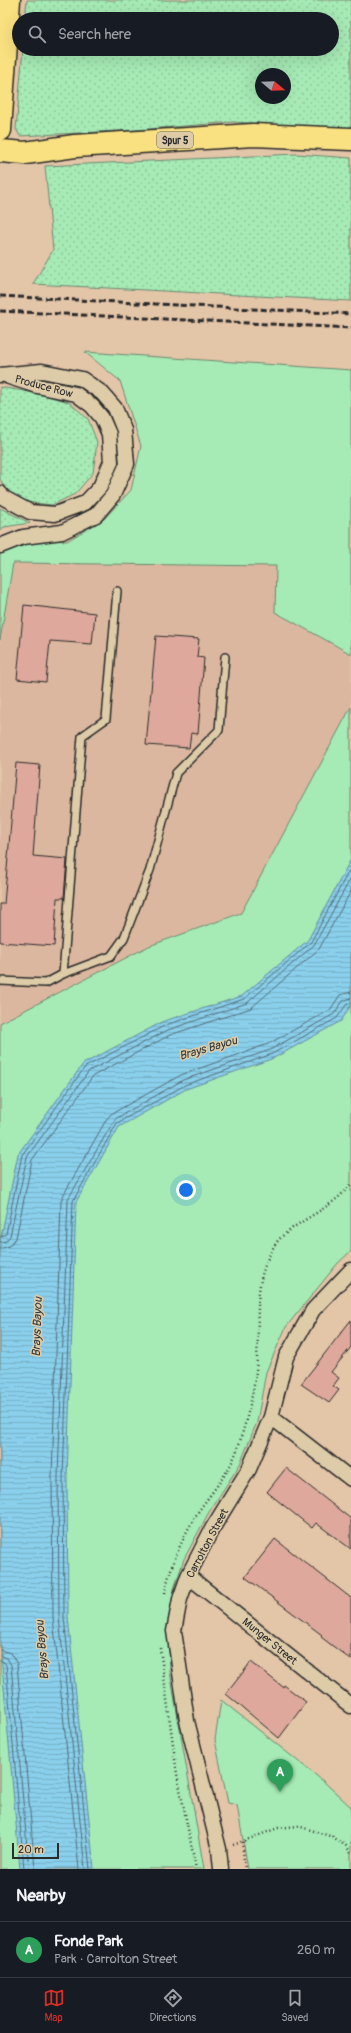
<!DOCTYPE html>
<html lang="en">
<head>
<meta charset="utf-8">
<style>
  body { margin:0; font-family:Pangolin,sans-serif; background:#20242c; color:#f1f3f6 }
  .compass { position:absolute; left:255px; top:68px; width:36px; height:36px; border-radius:50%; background:#171b24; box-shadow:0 4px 16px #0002; rotate:109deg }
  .scale { position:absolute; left:12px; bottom:10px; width:47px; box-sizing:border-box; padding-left:4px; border:2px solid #2b2b2b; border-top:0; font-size:11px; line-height:14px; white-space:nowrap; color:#2b2b2b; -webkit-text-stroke:3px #decca9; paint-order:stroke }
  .you { position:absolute; left:186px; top:1190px; width:14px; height:14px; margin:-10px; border:3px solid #fff; border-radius:50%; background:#1a73e8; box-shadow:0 0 0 6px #1a73e833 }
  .badge { display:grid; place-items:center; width:26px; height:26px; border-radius:50%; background:#d93025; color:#fff; font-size:13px; font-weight:700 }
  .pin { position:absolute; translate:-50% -33px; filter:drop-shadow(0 1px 2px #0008) }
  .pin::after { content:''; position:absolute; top:21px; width:14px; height:12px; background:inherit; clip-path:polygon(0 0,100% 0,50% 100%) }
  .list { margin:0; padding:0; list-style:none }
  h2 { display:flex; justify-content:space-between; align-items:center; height:52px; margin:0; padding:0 16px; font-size:17px }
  h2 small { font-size:13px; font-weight:400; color:#9ea1a6 }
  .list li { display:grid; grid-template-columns:26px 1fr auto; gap:12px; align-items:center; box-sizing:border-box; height:56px; padding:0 16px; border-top:1px solid #363941 }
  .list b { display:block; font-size:15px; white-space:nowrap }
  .list p { margin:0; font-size:13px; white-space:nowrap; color:#9ea1a6 }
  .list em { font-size:13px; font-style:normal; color:#9ea1a6 }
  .icon { flex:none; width:22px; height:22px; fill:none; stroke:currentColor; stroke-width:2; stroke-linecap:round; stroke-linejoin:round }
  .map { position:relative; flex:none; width:351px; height:1869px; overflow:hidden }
  .search { position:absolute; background:#171b24; box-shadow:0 4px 16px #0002; left:12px; right:12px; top:12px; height:44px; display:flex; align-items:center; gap:10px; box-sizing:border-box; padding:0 14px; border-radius:22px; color:#9ea1a6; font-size:15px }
  .sheet { height:108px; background:#171b24 }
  nav { display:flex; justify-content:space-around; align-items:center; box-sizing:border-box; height:56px; border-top:1px solid #363941; background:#171b24; font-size:11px; color:#9ea1a6 }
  nav a { display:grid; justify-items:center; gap:2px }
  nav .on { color:#d93025 }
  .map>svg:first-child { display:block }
  .built { fill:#dbb79f }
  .grass { fill:url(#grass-dots); stroke:#688a70; fill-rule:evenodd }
  .green { fill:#a6eab5; stroke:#688a70 }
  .water { fill:url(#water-rules); stroke:#648d9e }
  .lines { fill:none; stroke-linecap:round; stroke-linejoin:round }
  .shore { stroke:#516d78; stroke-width:1 }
  .building { fill:#dea99c; stroke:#2b2b2b }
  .service-casing { stroke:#2b2b2b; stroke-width:10 }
  .minor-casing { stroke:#2b2b2b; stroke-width:17 }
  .primary-casing { stroke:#2b2b2b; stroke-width:25 }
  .trunk-casing { stroke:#2b2b2b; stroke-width:25 }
  .path { stroke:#2b2b2b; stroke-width:2.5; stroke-dasharray:1 3; stroke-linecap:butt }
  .service { stroke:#decca9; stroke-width:7 }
  .minor { stroke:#decca9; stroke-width:14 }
  .primary { stroke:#f9e181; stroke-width:22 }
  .trunk { stroke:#f9e181; stroke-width:22 }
  .rail { stroke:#2b2b2b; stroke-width:3; stroke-dasharray:6 3; stroke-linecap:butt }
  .labels { text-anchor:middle; stroke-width:3; stroke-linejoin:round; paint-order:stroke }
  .shield { fill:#decca9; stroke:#615b51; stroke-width:1 }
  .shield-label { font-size:10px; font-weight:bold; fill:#2b2b2b }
  .street-label { font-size:11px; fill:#2b2b2b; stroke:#decca9 }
  .water-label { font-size:12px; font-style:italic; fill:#343b3e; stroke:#decca9 }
</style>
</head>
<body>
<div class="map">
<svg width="351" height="1869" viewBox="0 0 351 1869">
  <defs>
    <pattern id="grass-dots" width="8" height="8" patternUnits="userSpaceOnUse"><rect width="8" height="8" fill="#a6eab5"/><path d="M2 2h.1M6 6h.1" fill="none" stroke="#8fc99c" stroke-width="1.8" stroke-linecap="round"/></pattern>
    <pattern id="water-rules" width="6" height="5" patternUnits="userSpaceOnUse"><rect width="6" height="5" fill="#8acfeb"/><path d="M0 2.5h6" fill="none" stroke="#77b2ca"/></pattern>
  </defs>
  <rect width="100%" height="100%" fill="#e3c5a8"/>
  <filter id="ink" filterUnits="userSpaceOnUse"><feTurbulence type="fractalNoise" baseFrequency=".025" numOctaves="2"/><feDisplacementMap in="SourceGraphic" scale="8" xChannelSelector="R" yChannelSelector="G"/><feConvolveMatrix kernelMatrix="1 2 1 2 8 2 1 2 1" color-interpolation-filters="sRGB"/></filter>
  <g filter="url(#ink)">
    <!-- built -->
    <path class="built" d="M13,563l263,3 -1,46 76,42v53l-110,206 -92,33 -149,77v-383z"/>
    <!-- grass -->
    <path class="grass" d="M27,0h324v129l-118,-7 -97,8 -116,6 -4,-7 7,-80h309v-30h-307zM261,74h24v24h-24z
      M296,154l55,4v143l-318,-17 20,-34 -8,-84z
      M0,387l41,7 28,8 19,17 9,23 -4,31 -18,21 -23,11 -26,-3 -20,-11 -6,-12z
      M0,508l30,15 -26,4 -4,3z"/>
    <!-- green -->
    <path class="green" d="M85,352l266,18v284l-76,-42 1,-46 -263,-3 -13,77v-88l28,-13 39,2 37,-22 27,-29 10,-44 -21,-65z
      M351,707v544l-13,12 -52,64 -20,45 -9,50 -17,42 -31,48 -25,47 -10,30 -6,33 2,50 34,197h-204v-846l149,-77 92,-33z
      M221,1700l102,81 28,26v62h-103l-11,-64 -9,-2 -13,-63z"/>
    <!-- water -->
    <path class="water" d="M351,859v146l-10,16 -67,37 -88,31 -67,38 -43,75 -9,275 1,140 26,252h-74l-20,-226v-401l18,-88 65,-90 81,-43 78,-25 66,-56z"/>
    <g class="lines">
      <!-- shore -->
      <path class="shore" d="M0,1237l6,-3 16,-79 63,-88 81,-42 78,-26 67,-57 40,-75
        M0,1242l6,-1 4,-5 17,-79 62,-86 79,-41 79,-27 67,-58 37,-67
        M0,1249l9,-3 7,-8 16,-78 61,-84 77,-41 81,-27 68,-59 32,-58
        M0,1650l11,3 6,11 18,205
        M0,1656l7,2 4,7 18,204
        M0,1661l4,1 2,3 18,204
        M79,1869l-26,-252 -1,-141 9,-275 3,-7 42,-74 5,-6 70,-39 87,-31 62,-34 10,-15 11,-3
        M85,1869l-26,-252 -1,-140 10,-278 47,-80 68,-39 87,-30 64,-36 9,-13 8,-3
        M90,1869l-26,-252 -1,-140 10,-276 44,-78 68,-38 87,-31 65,-36 9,-13 5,-2"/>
    </g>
    <!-- building -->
    <path class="building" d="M24,605l71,8 -3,31 -42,-3 -4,41 -29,-3z
      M156,636l43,3 -2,18 7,1 -6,76 -7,-1 -2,15 -43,-3z
      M16,763l24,2 -7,91 34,3 -3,39h-7l-3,48 -54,-4v-38h4z
      M351,1320v27l-20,25 8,6 -6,8 6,4 -10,13 -28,-19z
      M286,1468l65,51v30l-35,-26 -4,5 -45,-36z
      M275,1539l76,59v62l-30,-23 1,-2 -77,-58z
      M251,1662l32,25 1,-2 22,17 -27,36 -53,-44z"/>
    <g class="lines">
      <defs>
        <path id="service" d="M63,974l19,-238 24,-17 11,-128
          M0,981l46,2 17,-9 48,-18 13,-18 26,-68 26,-97 43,-43 6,-73"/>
        <path id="minor" d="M0,375l42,-4 40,8 20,14 13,15 9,22 3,34 -14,31 -17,20 -34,17 -39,5 -23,9
          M0,493l4,5 26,14 25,2 30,-11 15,-16 11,-25 -2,-28 -7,-16 -10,-12 -16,-12 -39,-8 -28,-9
          M271,1417l80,62
          M188,1576l163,130
          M221,1869l-2,-20 -32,-128 -13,-90 6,-32 8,-23 24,-47 37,-60 22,-52 15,-60 27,-47 38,-40"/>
        <path id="primary" d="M0,130l9,-130"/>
        <path id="trunk" d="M0,151l25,2 50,-7 178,-11 98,4"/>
      </defs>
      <!-- service casing -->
      <use href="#service" class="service-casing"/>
      <!-- minor casing -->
      <use href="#minor" class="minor-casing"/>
      <!-- primary casing -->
      <use href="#primary" class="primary-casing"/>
      <!-- trunk casing -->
      <use href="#trunk" class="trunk-casing"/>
      <!-- path -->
      <path class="path" d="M165,1593c4,-25 19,-59 33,-81 11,-16 25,-32 34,-50 5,-10 8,-21 11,-31 7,-24 13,-49 14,-74 3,-41 -5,-71 16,-109 13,-25 59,-36 78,-65
        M160,1648l17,126 19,95
        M242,1842l3,27
        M233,1845l45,-17 20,-2 35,11 13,9 5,7"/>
      <!-- service -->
      <use href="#service" class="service"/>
      <!-- minor -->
      <use href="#minor" class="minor"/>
      <!-- primary -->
      <use href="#primary" class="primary"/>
      <!-- trunk -->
      <use href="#trunk" class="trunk"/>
      <!-- rail -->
      <path class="rail" d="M0,296l351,18
        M0,311l351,17"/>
    </g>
  </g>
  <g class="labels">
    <!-- shield labels -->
    <rect class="shield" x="157" y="132" width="36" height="16" rx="3"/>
    <g class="shield-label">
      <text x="175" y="144">Spur 5</text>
    </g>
    <!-- street labels -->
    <g class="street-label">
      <text transform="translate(44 386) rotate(15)" y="4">Produce Row</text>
      <text transform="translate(207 1543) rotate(-62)" y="4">Carrolton Street</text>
      <text transform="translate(270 1641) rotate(39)" y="4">Munger Street</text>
    </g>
    <!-- water labels -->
    <g class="water-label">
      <text transform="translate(208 1048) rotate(-16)" y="4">Brays Bayou</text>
      <text transform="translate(37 1327) rotate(-88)" y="4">Brays Bayou</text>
      <text transform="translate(42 1650) rotate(-95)" y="4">Brays Bayou</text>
    </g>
  </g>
</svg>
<svg class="compass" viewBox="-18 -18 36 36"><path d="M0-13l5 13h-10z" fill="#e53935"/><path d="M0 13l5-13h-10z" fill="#9ea1a6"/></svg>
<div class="scale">20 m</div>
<div class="you"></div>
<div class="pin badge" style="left:280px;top:1792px;background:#2e9e5b">A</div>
<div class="search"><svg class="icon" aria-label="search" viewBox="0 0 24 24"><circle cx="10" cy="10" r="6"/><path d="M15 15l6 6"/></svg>Search here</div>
</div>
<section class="sheet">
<h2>Nearby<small></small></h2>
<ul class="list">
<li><span class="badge" style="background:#2e9e5b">A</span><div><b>Fonde Park</b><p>Park · Carrolton Street</p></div><em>260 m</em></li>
</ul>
</section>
<nav>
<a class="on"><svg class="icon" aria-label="map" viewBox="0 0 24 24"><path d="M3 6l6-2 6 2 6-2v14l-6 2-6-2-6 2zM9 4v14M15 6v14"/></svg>Map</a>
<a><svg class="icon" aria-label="directions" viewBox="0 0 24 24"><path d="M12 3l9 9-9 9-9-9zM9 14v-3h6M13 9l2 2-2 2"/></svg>Directions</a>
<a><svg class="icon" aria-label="saved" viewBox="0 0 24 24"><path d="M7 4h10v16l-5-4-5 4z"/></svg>Saved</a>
</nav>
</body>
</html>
